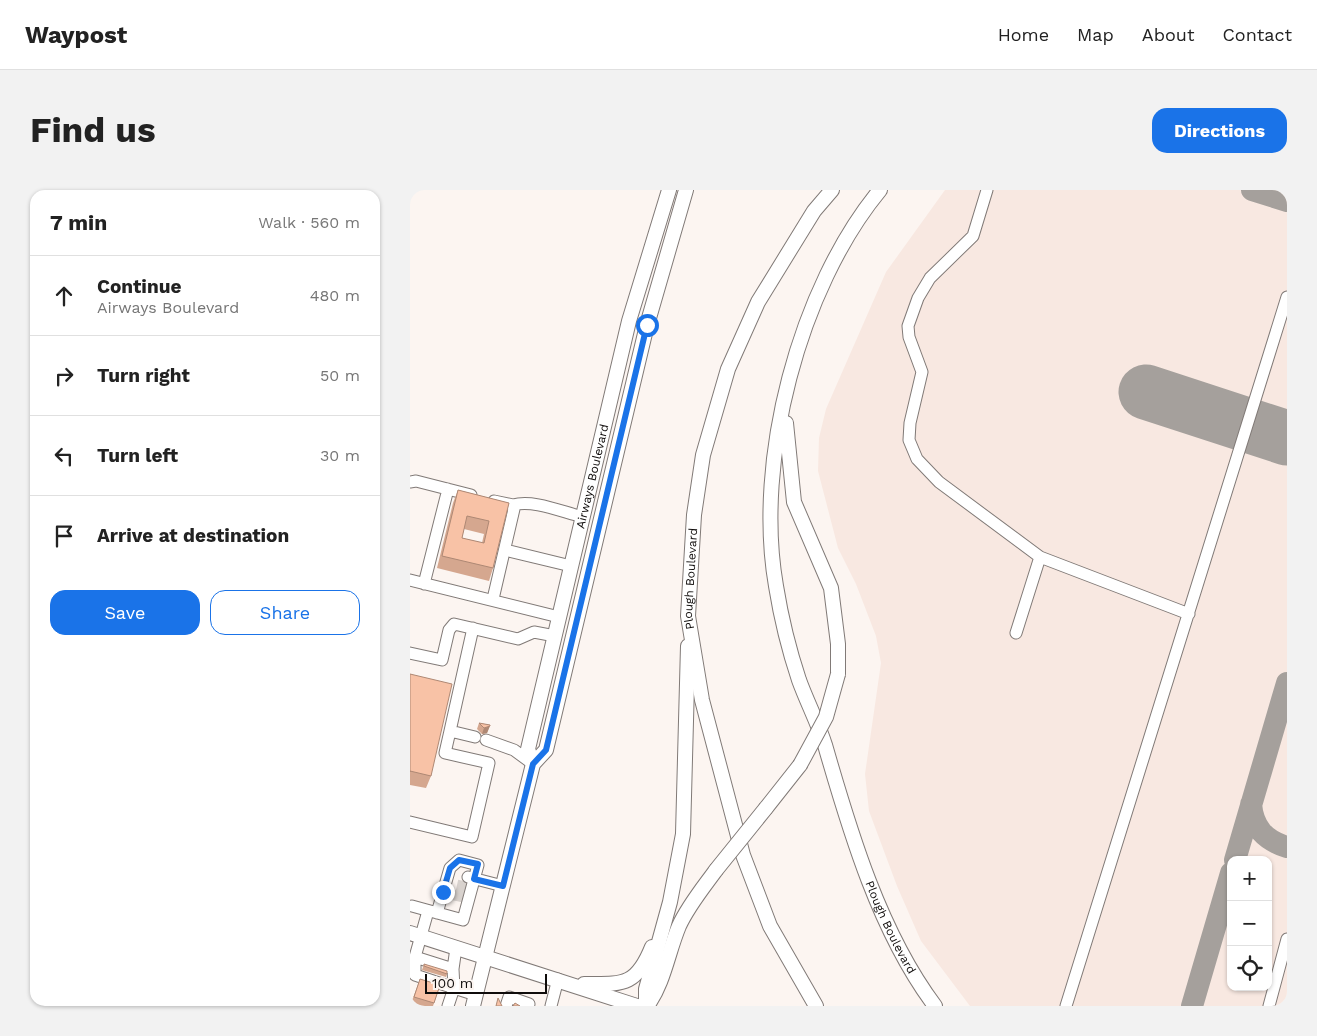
<!DOCTYPE html>
<html lang="en">
<head>
<meta charset="utf-8">
<style>
  body { margin:0; font-family:"Work Sans",sans-serif; background:#f2f2f2; color:#222 }
  .controls { position:absolute; right:15px; bottom:15px; display:grid; overflow:hidden; border-radius:10px; box-shadow:0 1px 4px #0004 }
  .controls button { width:45px; height:45px; display:grid; place-items:center; padding:0; border:0; border-bottom:1px solid #e0e0e0; background:#fff; color:#222; font:25px sans-serif }
  .scale { position:absolute; left:15px; bottom:12px; width:122px; box-sizing:border-box; padding-left:5px; border:2px solid #0f0c0b; border-top:0; font-size:14px; line-height:18px; white-space:nowrap; color:#0f0c0b; -webkit-text-stroke:4px #fcf5f1; paint-order:stroke }
  .stop { position:absolute; width:15px; height:15px; margin:-11px; border:4px solid #1a73e8; border-radius:50%; background:#fff }
  .stop.end { background:#1a73e8; border-color:#fff; box-shadow:0 1px 5px #0008 }
  .list { margin:0; padding:0; list-style:none }
  h2 { display:flex; justify-content:space-between; align-items:center; height:65px; margin:0; padding:0 20px; font-size:21px }
  h2 small { font-size:16px; font-weight:400; color:#767676 }
  .list li { display:grid; grid-template-columns:32px 1fr auto; gap:15px; align-items:center; box-sizing:border-box; height:80px; padding:0 20px; border-top:1px solid #e0e0e0 }
  .list b { display:block; font-size:19px; white-space:nowrap }
  .list p { margin:0; font-size:16px; white-space:nowrap; color:#767676 }
  .list em { font-size:16px; font-style:normal; color:#767676 }
  .actions { display:flex; gap:10px; padding:15px 20px }
  .actions a { flex:1; padding:11px 0; border:1px solid #1a73e8; border-radius:15px; text-align:center; font-size:18px; color:#1a73e8 }
  .actions .main { background:#1a73e8; color:#fff }
  .icon { flex:none; width:28px; height:28px; fill:none; stroke:currentColor; stroke-width:2; stroke-linecap:round; stroke-linejoin:round }
  .map { position:relative; flex:none; width:877px; height:816px; overflow:hidden; border-radius:15px }
  header { display:flex; align-items:center; gap:30px; box-sizing:border-box; height:70px; padding:0 25px; background:#fff; border-bottom:1px solid #e0e0e0 }
  header strong { font-size:24px }
  nav { display:flex; gap:28px; margin-inline-start:auto; font-size:18px }
  .intro { display:flex; align-items:center; justify-content:space-between; box-sizing:border-box; height:120px; padding:0 30px }
  h1 { margin:0; font-size:35px }
  .button { padding:12px 22px; border-radius:15px; background:#1a73e8; color:#fff; font-size:18px; font-weight:700 }
  main { display:flex; gap:30px; padding:0 30px }
  aside { flex:1; background:#fff; border-radius:15px; box-shadow:0 1px 4px #0004 }
  .map>svg:first-child { display:block }
  .built { fill:#f8e8e1; fill-rule:evenodd }
  .lines { fill:none; stroke-linecap:round; stroke-linejoin:round }
  .taxiway { stroke:#a5a09c; stroke-width:22 }
  .runway { stroke:#a5a09c; stroke-width:55 }
  .minor-tunnel { stroke:#d8d2ce; stroke-width:11; stroke-dasharray:11 5.5; stroke-linecap:butt }
  .minor-casing { stroke:#817a77; stroke-width:13 }
  .major-casing { stroke:#817a77; stroke-width:16 }
  .minor { stroke:#fff; stroke-width:11 }
  .major { stroke:#fff; stroke-width:14 }
  .major-bridge-casing { stroke:#817a77; stroke-width:16; stroke-linecap:butt }
  .major-bridge { stroke:#fff; stroke-width:14 }
  .wall { fill:#d5a78f; fill-rule:evenodd }
  .shaded-wall { fill:#ae8874 }
  .building { fill:#f8c2a6; stroke:#ae8874; fill-rule:evenodd }
  .route { stroke:#1a73e8; stroke-width:6 }
  .labels { text-anchor:middle; stroke-width:5; stroke-linejoin:round; paint-order:stroke }
  .street-label { font-size:12px; fill:#0f0c0b; stroke:#fcf5f1 }
</style>
</head>
<body>
<header>
<strong>Waypost</strong>
<nav><a>Home</a><a>Map</a><a>About</a><a>Contact</a></nav>
</header>
<div class="intro"><h1>Find us</h1><a class="button">Directions</a></div>
<main>
<aside>
<h2>7 min<small>Walk · 560 m</small></h2>
<ul class="list">
<li><svg class="icon" aria-label="ahead" viewBox="0 0 24 24"><path d="M12 20V5M6 11l6-6 6 6"/></svg><div><b>Continue</b><p>Airways Boulevard</p></div><em>480 m</em></li>
<li><svg class="icon" aria-label="right" viewBox="0 0 24 24"><path d="M7 20v-9h11M14 6l5 5-5 5"/></svg><div><b>Turn right</b></div><em>50 m</em></li>
<li><svg class="icon" aria-label="left" viewBox="0 0 24 24"><path d="M17 20v-9H6M10 6l-5 5 5 5"/></svg><div><b>Turn left</b></div><em>30 m</em></li>
<li><svg class="icon" aria-label="arrive" viewBox="0 0 24 24"><path d="M6 21V4h12l-3 4 3 4H6"/></svg><div><b>Arrive at destination</b></div></li>
</ul>
<div class="actions"><a class="main">Save</a><a>Share</a></div>
</aside>
<div class="map">
<svg width="877" height="816" viewBox="0 0 877 816">
  <rect width="100%" height="100%" fill="#fcf5f1"/>
  <!-- built -->
  <path class="built" d="M535,0h342v816h-317l-49,-65 -24,-55 -28,-75 -4,-37 16,-111 -5,-27 -20,-52 -18,-36 -20,-77 1,-33 7,-29 60,-137zM821,670h37v127h-37z"/>
  <g class="lines">
    <!-- taxiway -->
    <path class="taxiway" d="M842,0l35,11
      M841,614c2,24 14,36 36,43
      M825,670l52,-177
      M782,816l39,-133"/>
    <!-- runway -->
    <path class="runway" d="M736,202l141,46"/>
    <!-- minor-tunnel -->
    <path class="minor-tunnel" d="M47,695l9,2
      M44,705l9,2"/>
    <defs>
      <path id="minor" d="M577,0l-14,46 -43,42 -12,20 -10,28 1,11 13,35 -12,51 -1,17 8,19 22,23 101,75 149,57
        M0,292l6,-1 55,14
        M103,315c20,-6 49,7 70,12
        M95,360l66,16
        M0,390l149,37
        M14,394l24,-95
        M83,409l21,-90 -1,-4 -19,-4
        M606,443l24,-76
        M0,463l32,7 7,-30 5,-6 64,15 16,-7 21,4
        M40,541l23,-103
        M76,550l28,10 19,14
        M0,632l62,15 17,-74 -44,-10 5,-22 25,6
        M58,687l35,9
        M2,716l51,14 15,-55 -19,-5 -9,8 -13,45
        M18,721l-13,46v18l39,13 -6,18
        M46,758l-3,21 1,19 22,7
        M5,767l38,12
        M96,816l3,-9 20,7 -1,2
        M141,816l7,-27
        M656,816l221,-709
        M859,816l18,-67"/>
      <g id="major">
        <path id="s1" d="M470,0c-81,98 -126,271 -104,396 5,31 13,64 23,94 8,22 19,43 26,65 25,87 55,188 110,261"/>
        <path d="M376,233l8,79 37,86 7,56v30"/>
        <path id="s2" d="M123,574l-5,-15 101,-428 40,-131"/>
        <path d="M356,618l34,-43"/>
        <path d="M0,743l227,73"/>
        <path d="M174,794c38,0 52,3 68,-37"/>
        <path d="M63,816l60,-242 13,-14 101,-425 39,-135"/>
        <path d="M236,816v-17l24,-87 13,-68 5,-188"/>
        <path d="M237,816c17,-23 21,-54 32,-80 9,-20 24,-38 37,-56"/>
        <path id="s3" d="M406,816l-46,-80 -27,-71 -41,-155 -14,-84 6,-101 9,-60 25,-86 30,-67 56,-91 18,-21"/>
      </g>
    </defs>
    <!-- minor casing -->
    <use href="#minor" class="minor-casing"/>
    <!-- major casing -->
    <use href="#major" class="major-casing"/>
    <!-- minor -->
    <use href="#minor" class="minor"/>
    <!-- major -->
    <use href="#major" class="major"/>
    <defs>
      <path id="major-bridge" d="M390,575l26,-48 12,-43
        M306,680l50,-62"/>
    </defs>
    <!-- major-bridge casing -->
    <use href="#major-bridge" class="major-bridge-casing"/>
    <!-- major-bridge -->
    <use href="#major-bridge" class="major-bridge"/>
  </g>
  <!-- wall -->
  <path class="wall" d="M48,300l51,13 -16,65 -4,13 -52,-13 16,-65zM54,339l20,5 -2,9 -20,-5z
    M0,484l21,102 -5,12 -16,-3z
    M69,533l11,2 -3,8 -5,1 -5,-5z
    M14,774l23,10 -1,3 -24,-7z
    M10,789l20,6 -7,21h-23z"/>
  <!-- shaded-wall -->
  <path class="shaded-wall" d="M80,536l-3,7 -5,1 2,-6z"/>
  <!-- building -->
  <path class="building" d="M48,300l51,13 -16,65 -51,-12zM57,326l22,5 -5,22 -22,-5z
    M0,484l42,10 -21,92 -21,-5v1z
    M69,533l11,2v1l-6,2z
    M14,774l23,7v3l-23,-8z
    M10,789l20,6 -6,18 -20,-6z
    M88,808l4,8h-6z
    M877,808v8h-3z
    M105,813l5,3h-7z"/>
  <g class="lines">
    <!-- route -->
    <path class="route" d="M33,702l7,-24 9,-8 19,4 -4,15 29,7 30,-122 13,-14 101,-425"/>
  </g>
  <g class="labels">
    <!-- street labels -->
    <g class="street-label">
      <text dy="4" stroke="none"><textPath href="#s2" startOffset="296">Airways Boulevard</textPath></text>
      <text dy="4" stroke="none"><textPath href="#s3" startOffset="451">Plough Boulevard</textPath></text>
      <text dy="4" stroke="none"><textPath href="#s1" startOffset="781">Plough Boulevard</textPath></text>
    </g>
  </g>
</svg>
<div class="controls">
<button>+</button>
<button>−</button>
<button><svg class="icon" aria-label="locate" viewBox="0 0 24 24"><circle cx="12" cy="12" r="6"/><path d="M12 2v4M12 18v4M2 12h4M18 12h4"/></svg></button>
</div>
<div class="scale">100 m</div>
<div class="stop" style="left:237px;top:135px"></div>
<div class="stop end" style="left:33px;top:702px"></div>
</div>
</main>
</body>
</html>
